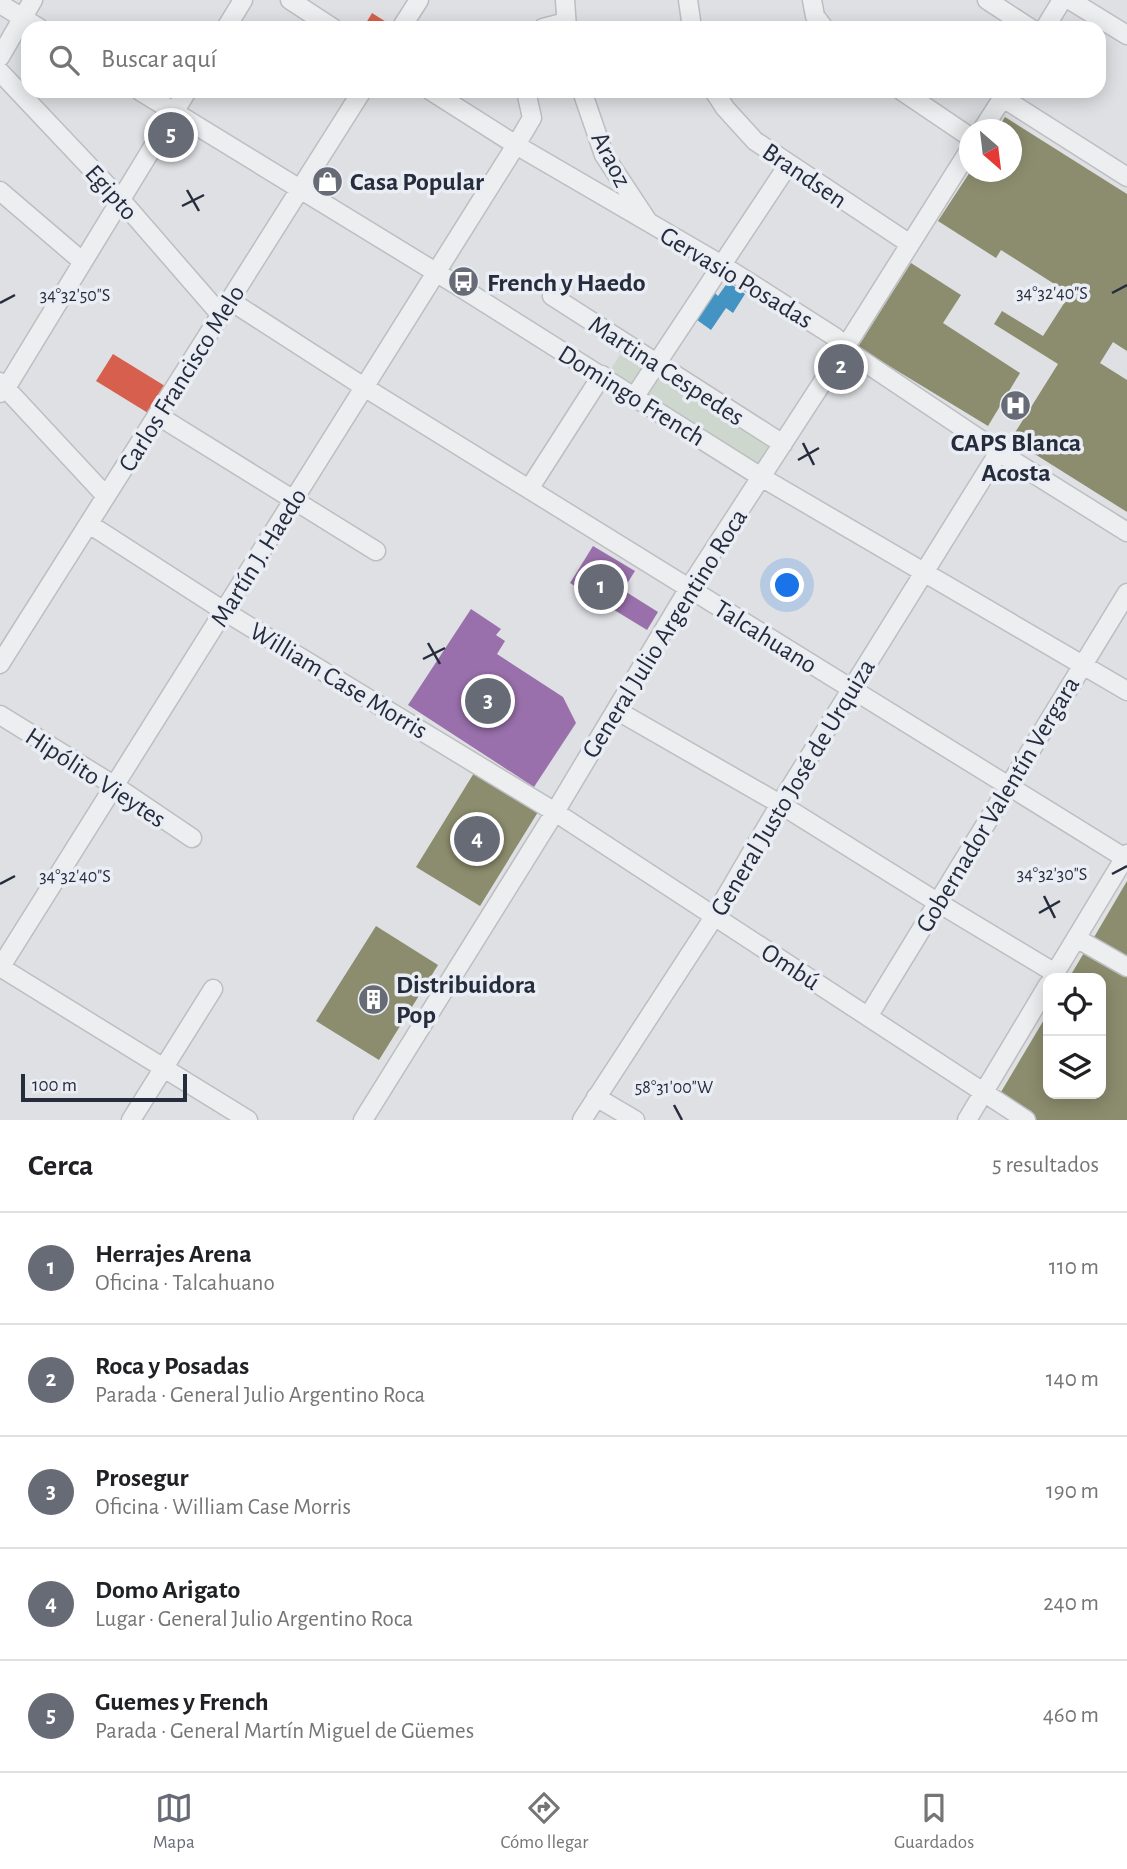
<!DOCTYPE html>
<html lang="es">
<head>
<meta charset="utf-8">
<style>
  body { margin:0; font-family:"Alegreya Sans",sans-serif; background:#f6f6f6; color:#202124 }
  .controls { position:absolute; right:21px; bottom:21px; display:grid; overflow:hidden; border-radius:14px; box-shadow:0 4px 18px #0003 }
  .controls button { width:63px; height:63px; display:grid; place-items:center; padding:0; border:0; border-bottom:2px solid #e0e0e0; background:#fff; color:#202124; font:35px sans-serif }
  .compass { position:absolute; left:959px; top:119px; width:63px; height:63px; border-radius:50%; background:#fff; box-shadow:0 4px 18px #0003; rotate:152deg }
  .scale { position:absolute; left:21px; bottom:18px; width:166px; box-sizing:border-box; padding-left:7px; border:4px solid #252c3c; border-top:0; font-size:19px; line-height:24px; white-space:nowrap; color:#252c3c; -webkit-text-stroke:5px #eaeef4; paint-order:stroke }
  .you { position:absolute; left:788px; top:586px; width:24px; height:24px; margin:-18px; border:5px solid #fff; border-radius:50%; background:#1a73e8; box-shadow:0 0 0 10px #1a73e833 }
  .badge { display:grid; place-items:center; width:46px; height:46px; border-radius:50%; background:#666b76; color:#fff; font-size:23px; font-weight:700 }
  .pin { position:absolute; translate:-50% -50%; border:4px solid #fff; box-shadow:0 2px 7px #0006 }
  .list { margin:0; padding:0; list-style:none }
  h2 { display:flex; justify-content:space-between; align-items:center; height:91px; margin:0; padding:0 28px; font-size:30px }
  h2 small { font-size:23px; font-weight:400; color:#757577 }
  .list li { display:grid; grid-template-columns:46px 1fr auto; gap:21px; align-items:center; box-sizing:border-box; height:112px; padding:0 28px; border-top:2px solid #e0e0e0 }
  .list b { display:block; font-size:26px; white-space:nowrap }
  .list p { margin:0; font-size:23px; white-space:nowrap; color:#757577 }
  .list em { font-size:23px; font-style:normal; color:#757577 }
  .icon { flex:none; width:38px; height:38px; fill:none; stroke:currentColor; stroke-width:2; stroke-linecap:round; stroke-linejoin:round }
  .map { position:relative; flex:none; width:1127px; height:1120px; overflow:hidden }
  .search { position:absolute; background:#fff; box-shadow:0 4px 18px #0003; left:21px; right:21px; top:21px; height:77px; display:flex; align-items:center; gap:18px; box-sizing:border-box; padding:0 24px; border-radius:21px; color:#757577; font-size:26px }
  .sheet { height:651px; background:#fff }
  nav { display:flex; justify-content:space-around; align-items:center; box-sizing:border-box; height:98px; border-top:2px solid #e0e0e0; background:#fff; font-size:19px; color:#757577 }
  nav a { display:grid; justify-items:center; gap:4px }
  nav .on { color:#666b76 }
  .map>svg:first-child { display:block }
  .green { fill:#ced7ce }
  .shops { fill:#d6604d }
  .offices { fill:#9970ab }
  .schools { fill:#4393c3 }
  .industry { fill:#8c8c6e }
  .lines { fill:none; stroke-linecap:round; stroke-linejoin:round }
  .minor-casing { stroke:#bcbec1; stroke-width:21 }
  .minor { stroke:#edeef0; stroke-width:18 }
  .ticks { fill:none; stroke:#252c3c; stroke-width:2.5 }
  .labels { text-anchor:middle; stroke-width:7; stroke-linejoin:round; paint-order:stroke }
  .street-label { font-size:26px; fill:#252c3c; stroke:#eaeef4 }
  .poi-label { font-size:26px; font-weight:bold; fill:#252c3c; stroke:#eaeef4; text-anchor:start }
  .ticks-label { font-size:18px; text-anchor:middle; fill:#252c3c; stroke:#eaeef4; stroke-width:7; stroke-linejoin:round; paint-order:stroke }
</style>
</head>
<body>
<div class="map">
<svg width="1127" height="1120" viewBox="0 0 1127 1120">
  <rect width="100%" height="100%" fill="#dee0e3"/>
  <!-- green -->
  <path class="green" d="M625,347l24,15 -13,27 -29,-14z
    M656,370l116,75 -13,21 -117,-70z"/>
  <!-- shops -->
  <path class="shops" d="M372,13l19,12 -2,3h-26z
    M322,173l17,11 -5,8 -14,-8 -2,-6z
    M113,354l52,32 -17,27 -52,-32z"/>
  <!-- offices -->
  <path class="offices" d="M593,546l42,25 -12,19 35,22 -11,18 -77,-47z
    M471,609l30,20 -5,6 9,6 -8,13 66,43 13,26 -42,64 -126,-82z"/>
  <!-- schools -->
  <path class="schools" d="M728,282l17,12 -12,19 -7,-5 -15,22 -14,-10 18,-27 3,3z"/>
  <!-- industry -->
  <path class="industry" d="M1005,117l122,77v157l-14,-9 -13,21 27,17v132l-116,-73 47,-75 -64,-40 8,-13 41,25 27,-42 -69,-44 -5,8 -58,-37 32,-49h42v-42h-15z
    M911,263l50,32 -18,28 77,50 -32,53 -130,-79z
    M474,773l64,39 -58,94 -64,-39z
    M1127,881v77l-34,-19z
    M376,926l62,39 -59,95 -63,-39z
    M1085,951l42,24v145h-91l-38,-23 50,-84v81h53v-116h-32z"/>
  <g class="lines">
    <defs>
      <path id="minor" d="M290,0l43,28
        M565,0l2,28
        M688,0l4,28
        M812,0l3,16 9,12
        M987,0l43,28
        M1070,0l57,35
        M0,4l39,24
        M226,28l17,-28
        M401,28l18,-28
        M543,28l23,-6
        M1045,28l17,-28
        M0,57l33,-57
        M0,72l121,128 99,114
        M140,91l320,196 301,190 366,214
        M431,91l85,54 206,120 113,72 19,18 145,97 128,80
        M582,91l22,64 43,65
        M714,91l11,17 30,33 155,103
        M902,91l68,46
        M1003,98l124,79
        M982,130l25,-39
        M0,191l83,71
        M552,296l231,148
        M229,300l135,87 761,471
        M0,382l106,114
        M0,393l6,-5 181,-297
        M635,396l153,-231
        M157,415l219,136
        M529,489l73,-114
        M89,524l135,87 331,201 471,308
        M0,664l362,-573
        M616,710l164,94 157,98 118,71
        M0,715l115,71 77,52
        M1076,938l51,29
        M0,967l248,153
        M0,968l516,-823 16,-27 -6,-27
        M1052,978l75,-124
        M869,1015l258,-422
        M596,1097l39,23
        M131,1120l82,-131
        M363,1120l192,-308 134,-224 157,-242 124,-197
        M582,1120l132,-203 66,-113 219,-352
        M967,1120l81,-135"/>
    </defs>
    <!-- minor casing -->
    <use href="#minor" class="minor-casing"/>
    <!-- minor -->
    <use href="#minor" class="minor"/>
  </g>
  <!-- ticks -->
  <path class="ticks" d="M187,190l12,21M182,206l22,-11M1112,293l15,-8M0,303l15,-8M803,443l11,22M798,460l21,-12M428,643l12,21M423,659l22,-11M1112,874l15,-8M0,884l15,-8M1044,896l11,22M1039,913l21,-12M674,1105l8,15"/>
  <!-- icons -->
  <defs>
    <symbol id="shop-disc" viewBox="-11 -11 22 22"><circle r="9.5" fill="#666b76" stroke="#eaeef4"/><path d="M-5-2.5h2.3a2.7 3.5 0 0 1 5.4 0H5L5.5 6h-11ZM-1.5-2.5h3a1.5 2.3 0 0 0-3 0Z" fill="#fff"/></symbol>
    <symbol id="bus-disc" viewBox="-11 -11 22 22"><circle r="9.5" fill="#666b76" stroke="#eaeef4"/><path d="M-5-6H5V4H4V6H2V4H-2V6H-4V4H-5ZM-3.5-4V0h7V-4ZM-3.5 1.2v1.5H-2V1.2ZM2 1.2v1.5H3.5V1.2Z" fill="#fff"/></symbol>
    <symbol id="hospital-disc" viewBox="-11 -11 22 22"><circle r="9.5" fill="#666b76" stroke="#eaeef4"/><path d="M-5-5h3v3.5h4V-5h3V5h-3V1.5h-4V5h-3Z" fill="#fff"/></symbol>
    <symbol id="building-disc" viewBox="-11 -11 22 22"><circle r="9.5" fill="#666b76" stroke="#eaeef4"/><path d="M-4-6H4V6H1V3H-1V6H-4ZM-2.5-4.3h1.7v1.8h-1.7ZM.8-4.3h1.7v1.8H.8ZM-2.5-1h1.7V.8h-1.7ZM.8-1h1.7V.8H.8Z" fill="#fff"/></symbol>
  </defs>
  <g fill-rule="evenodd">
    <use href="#shop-disc" x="310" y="164" width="35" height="35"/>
    <use href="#bus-disc" x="446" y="264" width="35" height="35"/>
    <use href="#hospital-disc" x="998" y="388" width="35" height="35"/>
    <use href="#building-disc" x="356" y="982" width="35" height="35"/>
  </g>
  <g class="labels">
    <!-- street labels -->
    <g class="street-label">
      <text transform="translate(612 159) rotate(63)" y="9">Araoz</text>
      <text transform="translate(805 175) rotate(34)" y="9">Brandsen</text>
      <text transform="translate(112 192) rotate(48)" y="9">Egipto</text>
      <text transform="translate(737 277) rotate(31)" y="9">Gervasio Posadas</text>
      <text transform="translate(667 370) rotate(33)" y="9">Martina Cespedes</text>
      <text transform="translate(181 378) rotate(-58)" y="9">Carlos Francisco Melo</text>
      <text transform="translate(632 395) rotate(32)" y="9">Domingo French</text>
      <text transform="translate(258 557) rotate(-58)" y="9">Martín J. Haedo</text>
      <text transform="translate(664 633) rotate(-58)" y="9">General Julio Argentino Roca</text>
      <text transform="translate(766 636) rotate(32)" y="9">Talcahuano</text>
      <text transform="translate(339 680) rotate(31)" y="9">William Case Morris</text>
      <text transform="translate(96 777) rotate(33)" y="9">Hipólito Vieytes</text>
      <text transform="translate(792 787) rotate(-59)" y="9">General Justo José de Urquiza</text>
      <text transform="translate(997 804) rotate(-59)" y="9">Gobernador Valentín Vergara</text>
      <text transform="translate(791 966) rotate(33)" y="9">Ombú</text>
    </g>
    <!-- poi labels -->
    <g class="poi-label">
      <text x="350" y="190">Casa Popular</text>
      <text x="487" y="291">French y Haedo</text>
      <text x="1016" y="451" text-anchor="middle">CAPS Blanca<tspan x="1016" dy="30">Acosta</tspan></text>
      <text x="396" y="993">Distribuidora<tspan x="396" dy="30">Pop</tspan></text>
    </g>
  </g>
  <g class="ticks-label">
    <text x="1052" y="299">34°32'40"S</text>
    <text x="75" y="301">34°32'50"S</text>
    <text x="1052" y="880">34°32'30"S</text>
    <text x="75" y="882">34°32'40"S</text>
    <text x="674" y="1093">58°31'00"W</text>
  </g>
</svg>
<div class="controls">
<button><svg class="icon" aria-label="locate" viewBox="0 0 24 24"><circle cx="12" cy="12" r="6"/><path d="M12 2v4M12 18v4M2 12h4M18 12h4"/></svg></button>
<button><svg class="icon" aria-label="layers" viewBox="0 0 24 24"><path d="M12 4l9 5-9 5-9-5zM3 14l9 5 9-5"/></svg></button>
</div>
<svg class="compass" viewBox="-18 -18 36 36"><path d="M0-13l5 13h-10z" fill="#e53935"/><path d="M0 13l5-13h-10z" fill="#757577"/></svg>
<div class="scale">100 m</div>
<div class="you"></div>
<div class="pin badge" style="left:601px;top:587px">1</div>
<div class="pin badge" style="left:841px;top:367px">2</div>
<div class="pin badge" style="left:488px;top:701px">3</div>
<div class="pin badge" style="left:477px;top:839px">4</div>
<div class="pin badge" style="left:171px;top:135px">5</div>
<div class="search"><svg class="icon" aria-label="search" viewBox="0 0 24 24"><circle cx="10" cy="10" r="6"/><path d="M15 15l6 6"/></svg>Buscar aquí</div>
</div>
<section class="sheet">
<h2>Cerca<small>5 resultados</small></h2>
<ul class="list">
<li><span class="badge">1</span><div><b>Herrajes Arena</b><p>Oficina · Talcahuano</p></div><em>110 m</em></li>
<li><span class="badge">2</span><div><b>Roca y Posadas</b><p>Parada · General Julio Argentino Roca</p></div><em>140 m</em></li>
<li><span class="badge">3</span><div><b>Prosegur</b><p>Oficina · William Case Morris</p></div><em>190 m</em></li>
<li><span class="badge">4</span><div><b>Domo Arigato</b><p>Lugar · General Julio Argentino Roca</p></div><em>240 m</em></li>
<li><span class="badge">5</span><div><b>Guemes y French</b><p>Parada · General Martín Miguel de Güemes</p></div><em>460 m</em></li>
</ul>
</section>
<nav>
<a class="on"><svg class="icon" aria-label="map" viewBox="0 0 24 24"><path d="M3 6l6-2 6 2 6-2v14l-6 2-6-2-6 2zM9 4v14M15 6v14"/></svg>Mapa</a>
<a><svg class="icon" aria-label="directions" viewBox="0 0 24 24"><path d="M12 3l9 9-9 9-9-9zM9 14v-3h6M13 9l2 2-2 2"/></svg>Cómo llegar</a>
<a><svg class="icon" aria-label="saved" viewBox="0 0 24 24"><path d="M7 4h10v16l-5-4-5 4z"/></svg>Guardados</a>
</nav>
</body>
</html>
